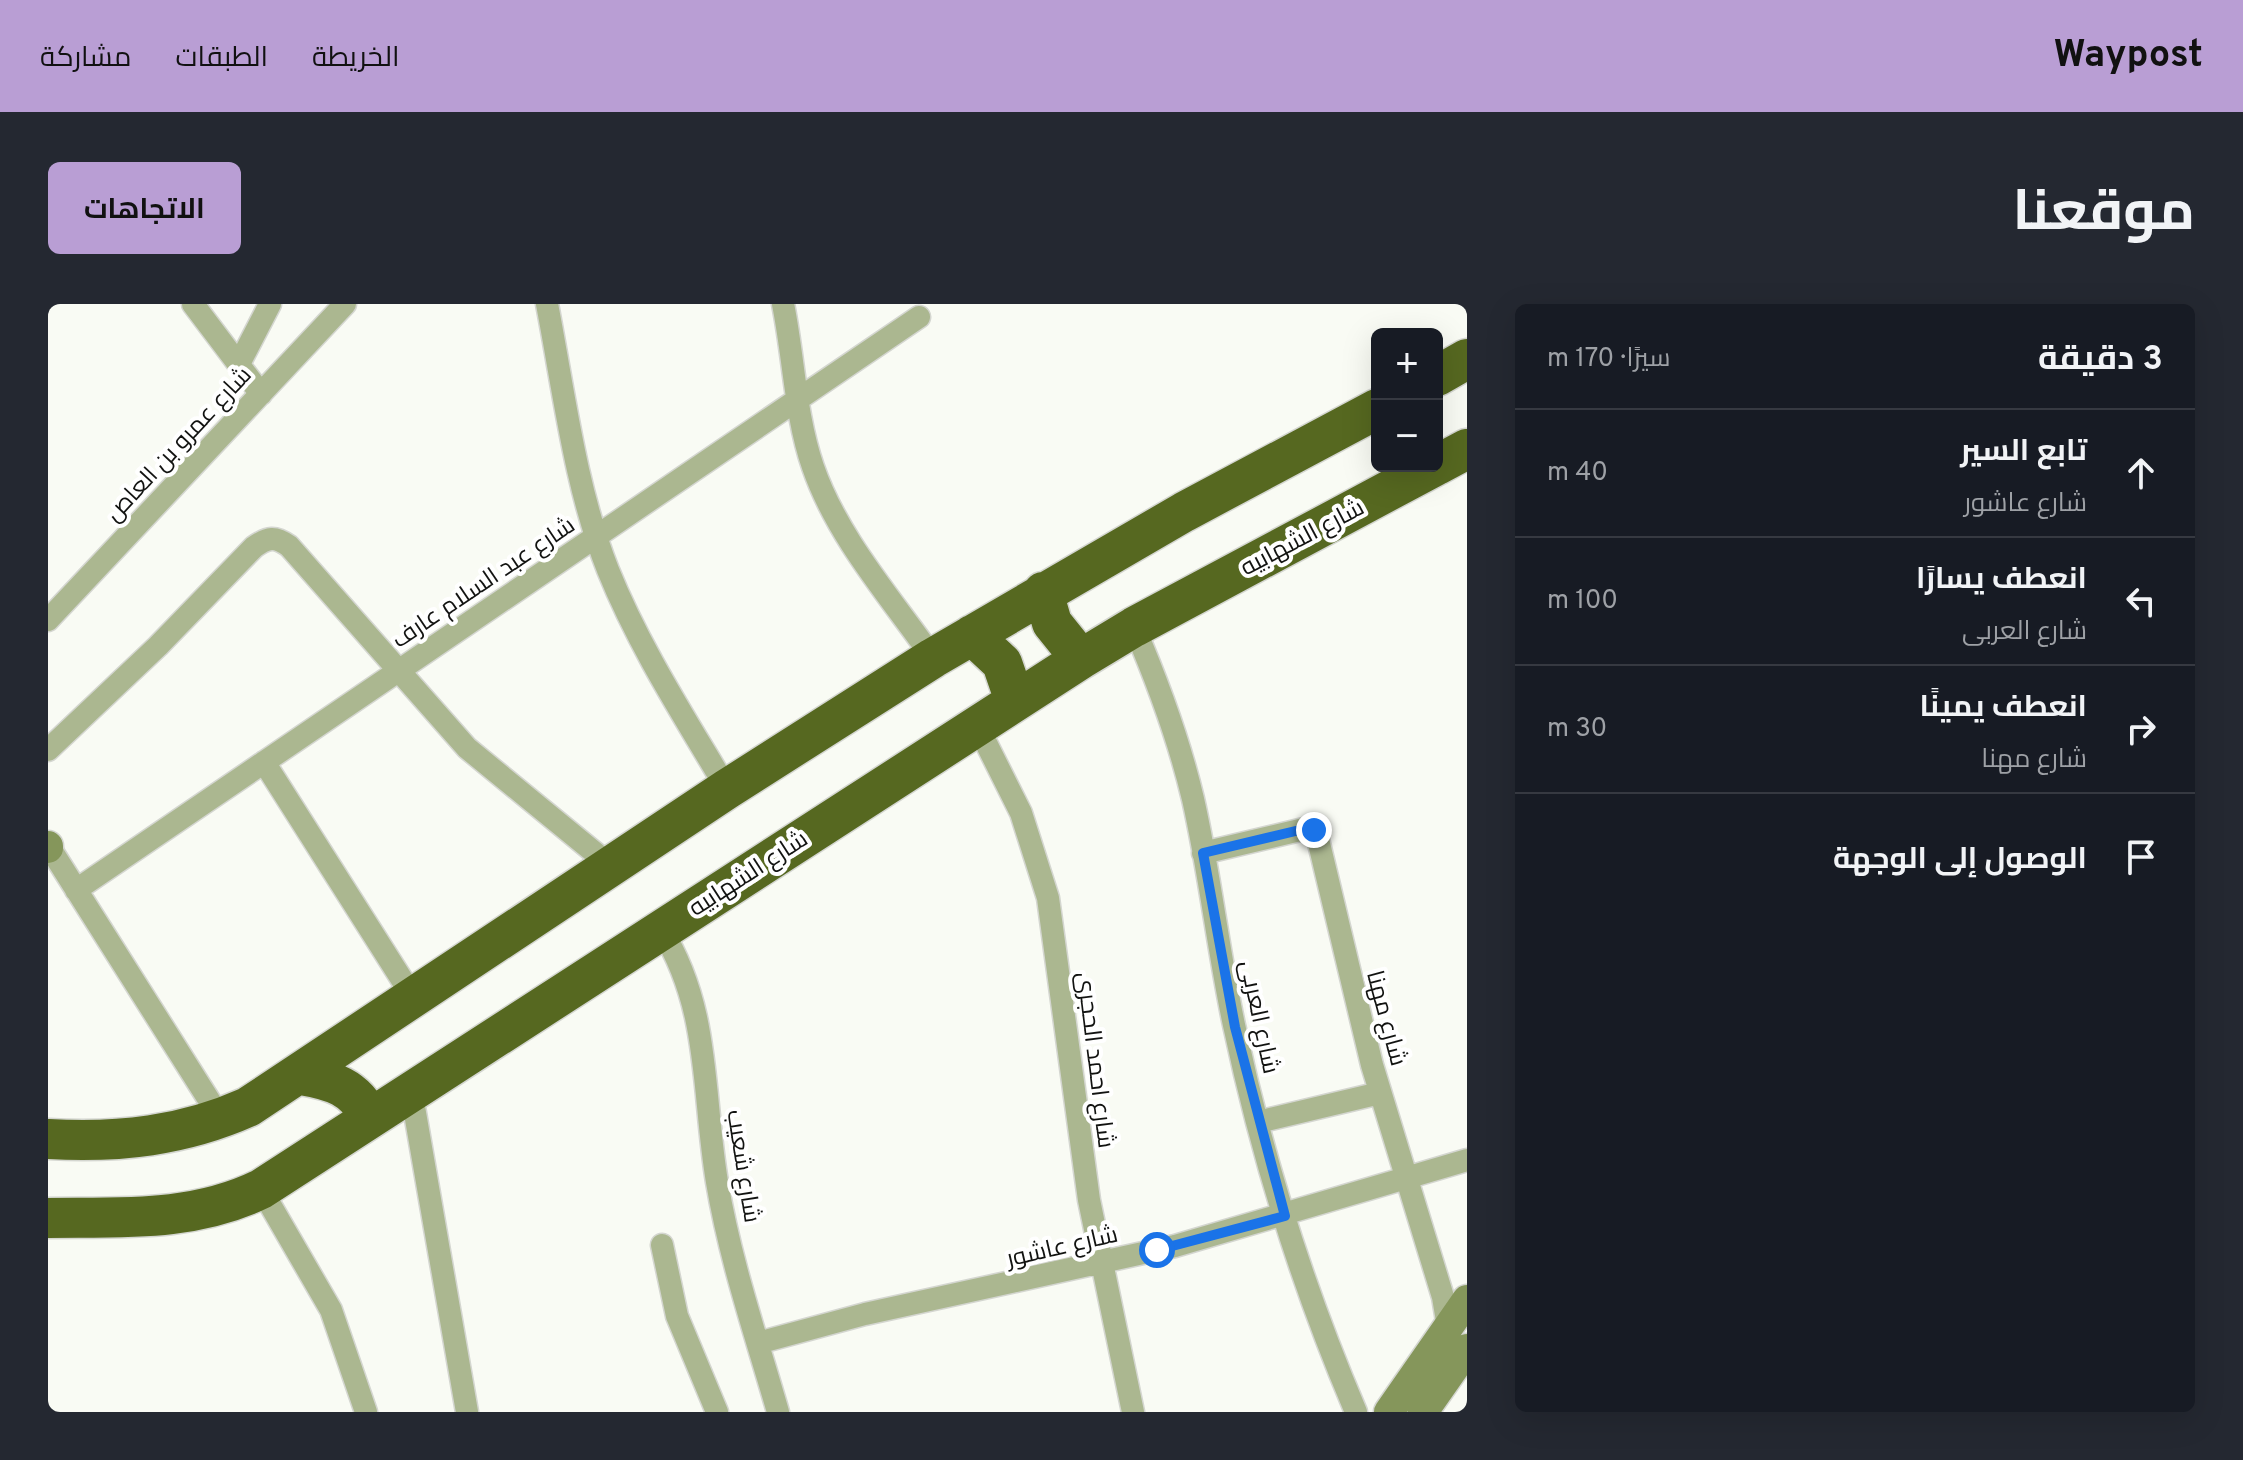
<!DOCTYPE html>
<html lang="ar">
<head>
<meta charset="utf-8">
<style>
  body { margin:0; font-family:Overpass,Cairo,sans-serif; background:#242831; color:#f1f3f6; direction:rtl }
  .controls { position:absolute; right:24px; top:24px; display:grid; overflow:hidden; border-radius:12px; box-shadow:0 8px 32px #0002 }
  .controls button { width:72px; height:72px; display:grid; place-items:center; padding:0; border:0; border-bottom:2px solid #363941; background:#171b24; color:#f1f3f6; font:40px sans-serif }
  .stop { position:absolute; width:24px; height:24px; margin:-18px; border:6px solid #1a73e8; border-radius:50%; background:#fff }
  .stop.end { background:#1a73e8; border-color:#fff; box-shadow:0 2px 8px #0008 }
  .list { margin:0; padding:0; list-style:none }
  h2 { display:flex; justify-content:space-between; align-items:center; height:104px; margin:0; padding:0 32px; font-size:34px }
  h2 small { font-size:26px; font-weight:400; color:#9ea1a6 }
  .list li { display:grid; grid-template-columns:52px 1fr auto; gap:24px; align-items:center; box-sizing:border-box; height:128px; padding:0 32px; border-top:2px solid #363941 }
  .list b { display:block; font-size:30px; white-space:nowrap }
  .list p { margin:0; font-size:26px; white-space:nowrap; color:#9ea1a6 }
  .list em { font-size:26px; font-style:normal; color:#9ea1a6 }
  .icon { flex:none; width:44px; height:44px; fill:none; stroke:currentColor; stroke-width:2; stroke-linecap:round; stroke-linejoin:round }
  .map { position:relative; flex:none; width:1419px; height:1108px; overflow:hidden; direction:ltr; border-radius:12px }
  header { display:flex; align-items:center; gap:48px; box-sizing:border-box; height:112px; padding:0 40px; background:#b99ed4; color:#111 }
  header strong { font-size:38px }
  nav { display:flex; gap:44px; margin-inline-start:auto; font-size:28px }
  .intro { display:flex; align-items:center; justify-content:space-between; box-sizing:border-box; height:192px; padding:0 48px }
  h1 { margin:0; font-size:56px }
  .button { padding:20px 36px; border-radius:12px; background:#b99ed4; color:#111; font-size:28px; font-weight:700 }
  main { display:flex; gap:48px; padding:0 48px }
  aside { flex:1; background:#171b24; border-radius:12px; box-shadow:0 8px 32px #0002 }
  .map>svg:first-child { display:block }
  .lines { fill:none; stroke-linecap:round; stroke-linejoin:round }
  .street-casing { stroke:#d4d6d0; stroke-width:25 }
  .secondary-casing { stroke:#d4d6d0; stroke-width:33 }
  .highway-casing { stroke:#d4d6d0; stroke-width:43 }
  .street { stroke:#abb790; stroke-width:22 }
  .secondary { stroke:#85965b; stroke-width:30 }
  .highway { stroke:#566820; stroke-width:40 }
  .route { stroke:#1a73e8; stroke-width:10 }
  .labels { text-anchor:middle; stroke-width:8; stroke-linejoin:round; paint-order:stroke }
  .street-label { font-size:24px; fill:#121311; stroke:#fff }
</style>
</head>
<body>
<header>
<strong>Waypost</strong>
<nav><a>الخريطة</a><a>الطبقات</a><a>مشاركة</a></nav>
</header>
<div class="intro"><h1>موقعنا</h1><a class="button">الاتجاهات</a></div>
<main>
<aside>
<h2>3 دقيقة<small>سيرًا · 170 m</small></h2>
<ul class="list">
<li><svg class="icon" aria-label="ahead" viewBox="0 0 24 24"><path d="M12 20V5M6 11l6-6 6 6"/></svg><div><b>تابع السير</b><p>شارع عاشور</p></div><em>40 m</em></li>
<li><svg class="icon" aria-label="left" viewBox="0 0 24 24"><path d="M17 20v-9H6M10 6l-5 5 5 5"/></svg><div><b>انعطف يسارًا</b><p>شارع العربى</p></div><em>100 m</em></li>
<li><svg class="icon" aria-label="right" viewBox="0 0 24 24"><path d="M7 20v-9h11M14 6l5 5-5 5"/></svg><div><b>انعطف يمينًا</b><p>شارع مهنا</p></div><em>30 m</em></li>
<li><svg class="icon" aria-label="arrive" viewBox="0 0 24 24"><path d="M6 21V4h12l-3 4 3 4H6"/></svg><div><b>الوصول إلى الوجهة</b></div></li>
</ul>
</aside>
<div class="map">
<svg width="1419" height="1108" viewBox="0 0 1419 1108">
  <rect width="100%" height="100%" fill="#f9fbf4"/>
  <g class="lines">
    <defs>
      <path id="street" d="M145,0l68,90
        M499,0c17,88 28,183 61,266 31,77 77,148 119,219
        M735,0c11,54 12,111 30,163 24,70 78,131 120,191
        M191,60l31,-60
        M0,316l297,-316
        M1086,323c24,56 45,113 59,172 17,75 25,151 41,226 28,132 69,263 122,387
        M929,421l44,88 27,85 41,302 44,212
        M0,446l110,-104 96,-99c14,-10 21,-11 35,-1l178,202 144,118
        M216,458l149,235
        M0,541l173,274
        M1155,549l101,-24 10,1 3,5 55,230 71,232 5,30
        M28,586l843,-573
        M613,625c50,81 41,163 56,253 13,78 39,154 61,230
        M363,786l56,322
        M1210,818l122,-29
        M213,885l70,121 35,102
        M614,941l15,71 40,96
        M710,1039l107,-29 310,-68 292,-86"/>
      <path id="secondary" d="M0,544v-2
        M1341,1108l78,-112
        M1375,1108l44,-63"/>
      <path id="highway" d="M1389,72l30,-17
        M1389,161l30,-16
        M995,288l9,31 29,36
        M924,331l30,28 13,38
        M253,771c30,5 55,12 68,42
        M0,835c71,4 135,-3 200,-32l479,-318 206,-131 251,-146 193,-103
        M0,914c74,-1 145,4 213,-29l820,-530 53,-32 301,-161"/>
    </defs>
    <!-- street casing -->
    <use href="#street" class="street-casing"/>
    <!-- secondary casing -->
    <use href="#secondary" class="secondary-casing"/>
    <!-- highway casing -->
    <use href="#highway" class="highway-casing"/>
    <!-- street -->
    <use href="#street" class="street"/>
    <!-- secondary -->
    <use href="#secondary" class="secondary"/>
    <!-- highway -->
    <use href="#highway" class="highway"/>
  </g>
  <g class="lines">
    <!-- route -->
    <path class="route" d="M1109,946l128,-34 -50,-189 -32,-174 101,-24 10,1"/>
  </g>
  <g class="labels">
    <!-- street labels -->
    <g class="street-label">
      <text transform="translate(130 140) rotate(-47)" y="8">شارع عمرو بن العاص</text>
      <text transform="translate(1254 233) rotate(-28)" y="8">شارع الشهابيه</text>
      <text transform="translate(435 278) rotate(-34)" y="8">شارع عبد السلام عارف</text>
      <text transform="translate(700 569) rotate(-33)" y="8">شارع الشهابيه</text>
      <text transform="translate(1212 713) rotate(78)" y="8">شارع العربى</text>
      <text transform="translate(1339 714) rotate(75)" y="8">شارع مهنا</text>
      <text transform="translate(1048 756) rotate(83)" y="8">شارع احمد الحجرى</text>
      <text transform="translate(696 862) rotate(81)" y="8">شارع شعيب</text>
      <text transform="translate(1014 942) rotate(-13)" y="8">شارع عاشور</text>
    </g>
  </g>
</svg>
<div class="controls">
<button>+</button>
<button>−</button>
</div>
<div class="stop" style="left:1109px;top:946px"></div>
<div class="stop end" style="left:1266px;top:526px"></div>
</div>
</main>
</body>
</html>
